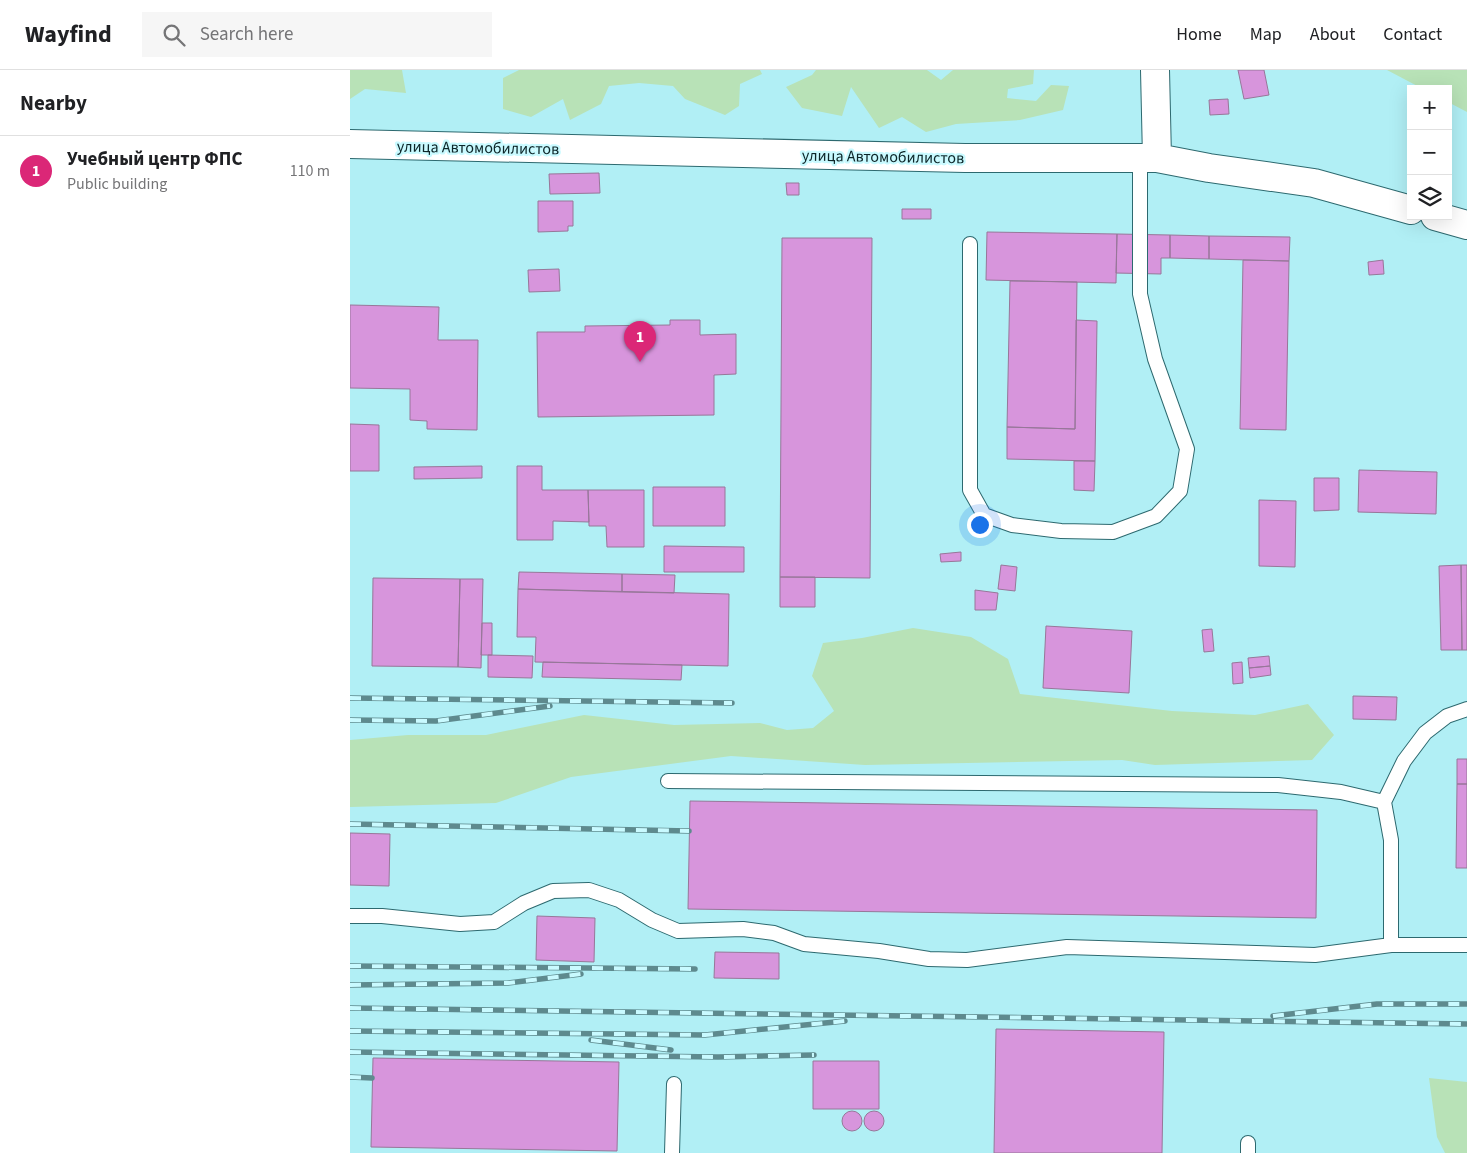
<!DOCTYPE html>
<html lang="en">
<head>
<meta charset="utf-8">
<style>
  body { margin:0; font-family:"Source Sans 3",sans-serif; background:#f6f6f6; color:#202124 }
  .controls { position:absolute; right:15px; top:15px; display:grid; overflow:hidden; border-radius:0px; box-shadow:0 5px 20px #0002 }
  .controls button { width:45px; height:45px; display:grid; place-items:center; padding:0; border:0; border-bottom:1px solid #e0e0e0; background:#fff; color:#202124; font:25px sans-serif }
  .you { position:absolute; left:629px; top:454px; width:18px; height:18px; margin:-12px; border:4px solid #fff; border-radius:50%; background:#1a73e8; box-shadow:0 0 0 8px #1a73e833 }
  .badge { display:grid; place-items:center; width:32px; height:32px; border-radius:50%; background:#db2777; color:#fff; font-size:16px; font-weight:700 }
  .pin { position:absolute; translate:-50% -41px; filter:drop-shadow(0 1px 2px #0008) }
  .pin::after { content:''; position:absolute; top:26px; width:18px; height:15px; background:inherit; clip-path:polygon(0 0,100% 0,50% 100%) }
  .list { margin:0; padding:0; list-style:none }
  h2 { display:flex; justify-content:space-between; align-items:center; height:65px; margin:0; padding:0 20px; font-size:21px }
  h2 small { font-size:16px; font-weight:400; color:#757577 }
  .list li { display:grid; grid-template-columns:32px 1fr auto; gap:15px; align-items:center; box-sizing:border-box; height:70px; padding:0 20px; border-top:1px solid #e0e0e0 }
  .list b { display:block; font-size:19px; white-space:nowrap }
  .list p { margin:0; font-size:16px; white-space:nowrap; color:#757577 }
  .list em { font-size:16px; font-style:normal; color:#757577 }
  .icon { flex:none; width:28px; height:28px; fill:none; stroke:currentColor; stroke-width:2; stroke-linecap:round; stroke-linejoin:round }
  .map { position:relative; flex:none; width:1117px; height:1083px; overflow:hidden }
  header { display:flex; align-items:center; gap:30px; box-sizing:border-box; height:70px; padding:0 25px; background:#fff; border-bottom:1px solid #e0e0e0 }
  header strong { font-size:24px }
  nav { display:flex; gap:28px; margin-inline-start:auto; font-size:18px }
  .search { width:350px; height:45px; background:#f6f6f6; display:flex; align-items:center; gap:12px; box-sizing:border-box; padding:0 18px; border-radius:0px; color:#757577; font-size:19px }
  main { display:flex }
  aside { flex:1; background:#fff }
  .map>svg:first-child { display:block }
  .green { fill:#b8e2b7 }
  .building { fill:#d795dc; stroke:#977799 }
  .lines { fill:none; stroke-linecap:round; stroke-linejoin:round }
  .lane-casing { stroke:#2d696f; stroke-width:16 }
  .street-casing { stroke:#2d696f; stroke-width:30 }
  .secondary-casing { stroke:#2d696f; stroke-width:30 }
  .lane { stroke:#fff; stroke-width:14 }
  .street { stroke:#fff; stroke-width:28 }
  .secondary { stroke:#fff; stroke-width:28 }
  .rail-casing { stroke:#5e8a8e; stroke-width:5.5 }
  .rail { stroke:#c9faff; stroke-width:4; stroke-dasharray:11; stroke-linecap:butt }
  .labels { text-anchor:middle; stroke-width:4.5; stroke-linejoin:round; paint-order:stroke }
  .street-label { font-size:16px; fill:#0d2629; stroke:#c9faff }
</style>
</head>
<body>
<header>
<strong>Wayfind</strong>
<div class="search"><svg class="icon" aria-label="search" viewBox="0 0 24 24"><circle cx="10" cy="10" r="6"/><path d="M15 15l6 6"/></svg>Search here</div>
<nav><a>Home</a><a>Map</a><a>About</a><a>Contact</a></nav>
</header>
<main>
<aside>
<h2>Nearby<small></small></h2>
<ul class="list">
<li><span class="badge">1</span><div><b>Учебный центр ФПС</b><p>Public building</p></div><em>110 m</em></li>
</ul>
</aside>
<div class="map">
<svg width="1117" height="1083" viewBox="0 0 1117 1083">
  <rect width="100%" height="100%" fill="#b1eff5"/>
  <!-- green -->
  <path class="green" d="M0,0h52l4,23 -41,-4 -15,10z
    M169,0h241l2,4 -22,10 -1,22 -14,9 -40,-16 -12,-13 -34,-3 -30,3 -8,18 -31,16 -7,-21 -32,18 -28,-8v-31z
    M466,0h111l14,10 12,-10h81l-1,14 -25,5 -1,9 29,3 15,-16 18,1 -6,24 -43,10 -64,4 -30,8 -24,-15 -23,11 -28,-41 -9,29 -40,-8 -16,-21 26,-12z
    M1037,0h80v42l-19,-10v-13h-25z
    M563,558l58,9 37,22 12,35 152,17 83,4 53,-11 26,31 -22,25 -157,5 -33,-5 -257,5 -134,-9 -160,21 -75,26 -146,4v-67l58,-5h78l98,-20 90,10 86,-2 27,7 26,-2 21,-17 -22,-35 11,-33 39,-5z
    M1079,1008l38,4v71h-22l-8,-16z"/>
  <!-- building -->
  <path class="building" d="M888,0h26l5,25 -25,4z
    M878,29l1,15 -19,1 -1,-15z
    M249,103l1,20 -50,1 -1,-20z
    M436,113h13v12h-12z
    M188,131h35v25h-5v5l-30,1z
    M552,139h29v10h-29z
    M637,162l130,2 -1,49 -130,-3z
    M767,164l53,1v23h-9v16l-45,-1z
    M820,165l39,1v23l-39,-1z
    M859,166l81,1 -1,24 -80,-2z
    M432,168h90l-2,340 -90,-1z
    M893,190l46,1 -3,169 -46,-1z
    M1033,190l1,14 -15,1 -1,-13z
    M209,199l1,22 -31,1 -1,-22z
    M660,211l67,1 -2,147 -68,-2z
    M0,235l89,2 -1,33h40l-1,90 -50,-1v-8l-17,-1v-31l-60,-1z
    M320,250h30v15l36,-1v40l-22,1v40l-176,2 -1,-85h48v-6l85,-1z
    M726,250l21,1 -2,140 -88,-2v-32l68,2z
    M0,354l29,1v46h-29z
    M724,391h21l-1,30 -20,-1z
    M132,396v12l-68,1v-12z
    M167,396h25v24h46l1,32 -36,-1v19h-36z
    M1009,400l78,2 -1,42 -78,-2z
    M964,408h25v32l-25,1z
    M303,417h72v39h-72z
    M238,420h56v57h-37l-1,-21h-17z
    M909,430l37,1 -1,66 -36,-1z
    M314,476l80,1v25h-80z
    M611,482v9l-20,1 -1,-8z
    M651,495l16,2 -2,24 -17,-2z
    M1111,495h6v85h-5z
    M1111,495l1,85h-21l-2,-84z
    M169,502l103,2v18l-104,-3z
    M272,504l53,1 -1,18 -52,-1z
    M430,507h35v30h-35z
    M23,508l87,1 -2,88 -86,-1z
    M110,509h23l-2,89 -23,-1z
    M168,519l211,5 -1,72 -193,-4 1,-25h-19z
    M625,520l23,3 -2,17h-21z
    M132,553h10v32h-11z
    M696,556l86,5 -3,62 -86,-5z
    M862,559l2,22 -10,1 -2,-22z
    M138,585l45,1 -1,22 -44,-1z
    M919,586l1,10 -21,2 -1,-10z
    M193,592l139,3 -1,15 -139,-3z
    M892,592l1,21 -10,1 -1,-21z
    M920,596l1,9 -21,3 -1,-10z
    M1003,626l44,1 -1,23 -43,-1z
    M1107,689h10v25h-10z
    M1107,714h10v84h-11z
    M340,731l627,9 -1,108 -628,-9z
    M0,763l40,1 -1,52 -39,-1z
    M187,846l58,2 -1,44 -58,-2z
    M365,882l64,1v26l-65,-1z
    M646,959l168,3 -2,121h-168z
    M23,988l246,4 -2,89 -246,-4z
    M463,991h66v48h-66z
    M514 1051a10 10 0 1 1 20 0a10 10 0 1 1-20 0Z
    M492 1051a10 10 0 1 1 20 0a10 10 0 1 1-20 0Z"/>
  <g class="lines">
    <defs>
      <path id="lane" d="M620,174v246l14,25 28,10 49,6 52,1 43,-16 24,-25 7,-42 -32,-90 -15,-65v-136
        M318,711l610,4 63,7 43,10
        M0,846h32l78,8 34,-2 30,-19 29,-12 36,-1 30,10 33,20 26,11 65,-2 31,4 30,11 75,7 50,8 38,1 100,-13 248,8 76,-10v-105l-7,-38 20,-41 21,-28 22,-17 20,-7
        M1041,875h76
        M898,1073v10
        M322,1083l2,-69"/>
      <path id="street" d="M0,74l615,14h192"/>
      <path id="secondary" d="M805,0l2,88 52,10 105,15 97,27
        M1085,146l32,9"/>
    </defs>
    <!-- lane casing -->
    <use href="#lane" class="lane-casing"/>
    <!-- street casing -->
    <use href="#street" class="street-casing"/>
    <!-- secondary casing -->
    <use href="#secondary" class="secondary-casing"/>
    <!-- lane -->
    <use href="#lane" class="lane"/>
    <!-- street -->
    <use href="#street" class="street"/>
    <!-- secondary -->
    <use href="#secondary" class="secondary"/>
    <defs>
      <path id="rail" d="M0,628l382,5
        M0,650l86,1 114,-15
        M0,754l339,7
        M0,896l345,3
        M0,915l158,-2 73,-9
        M0,938l1117,16
        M923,946l104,-12h90
        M0,961l355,4 140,-14
        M241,970l80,10
        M0,982l368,5 96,-2
        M0,1007l22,1"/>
    </defs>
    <!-- rail casing -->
    <use href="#rail" class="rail-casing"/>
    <!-- rail -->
    <use href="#rail" class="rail"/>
  </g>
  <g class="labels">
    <!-- street labels -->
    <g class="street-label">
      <text transform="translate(128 77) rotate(1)" y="6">улица Автомобилистов</text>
      <text transform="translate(533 86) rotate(1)" y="6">улица Автомобилистов</text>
    </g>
  </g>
</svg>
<div class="controls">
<button>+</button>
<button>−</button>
<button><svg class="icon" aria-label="layers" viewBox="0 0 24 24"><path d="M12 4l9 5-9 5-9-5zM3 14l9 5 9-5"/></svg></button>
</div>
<div class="you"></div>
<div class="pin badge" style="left:290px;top:292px">1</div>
</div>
</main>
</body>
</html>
